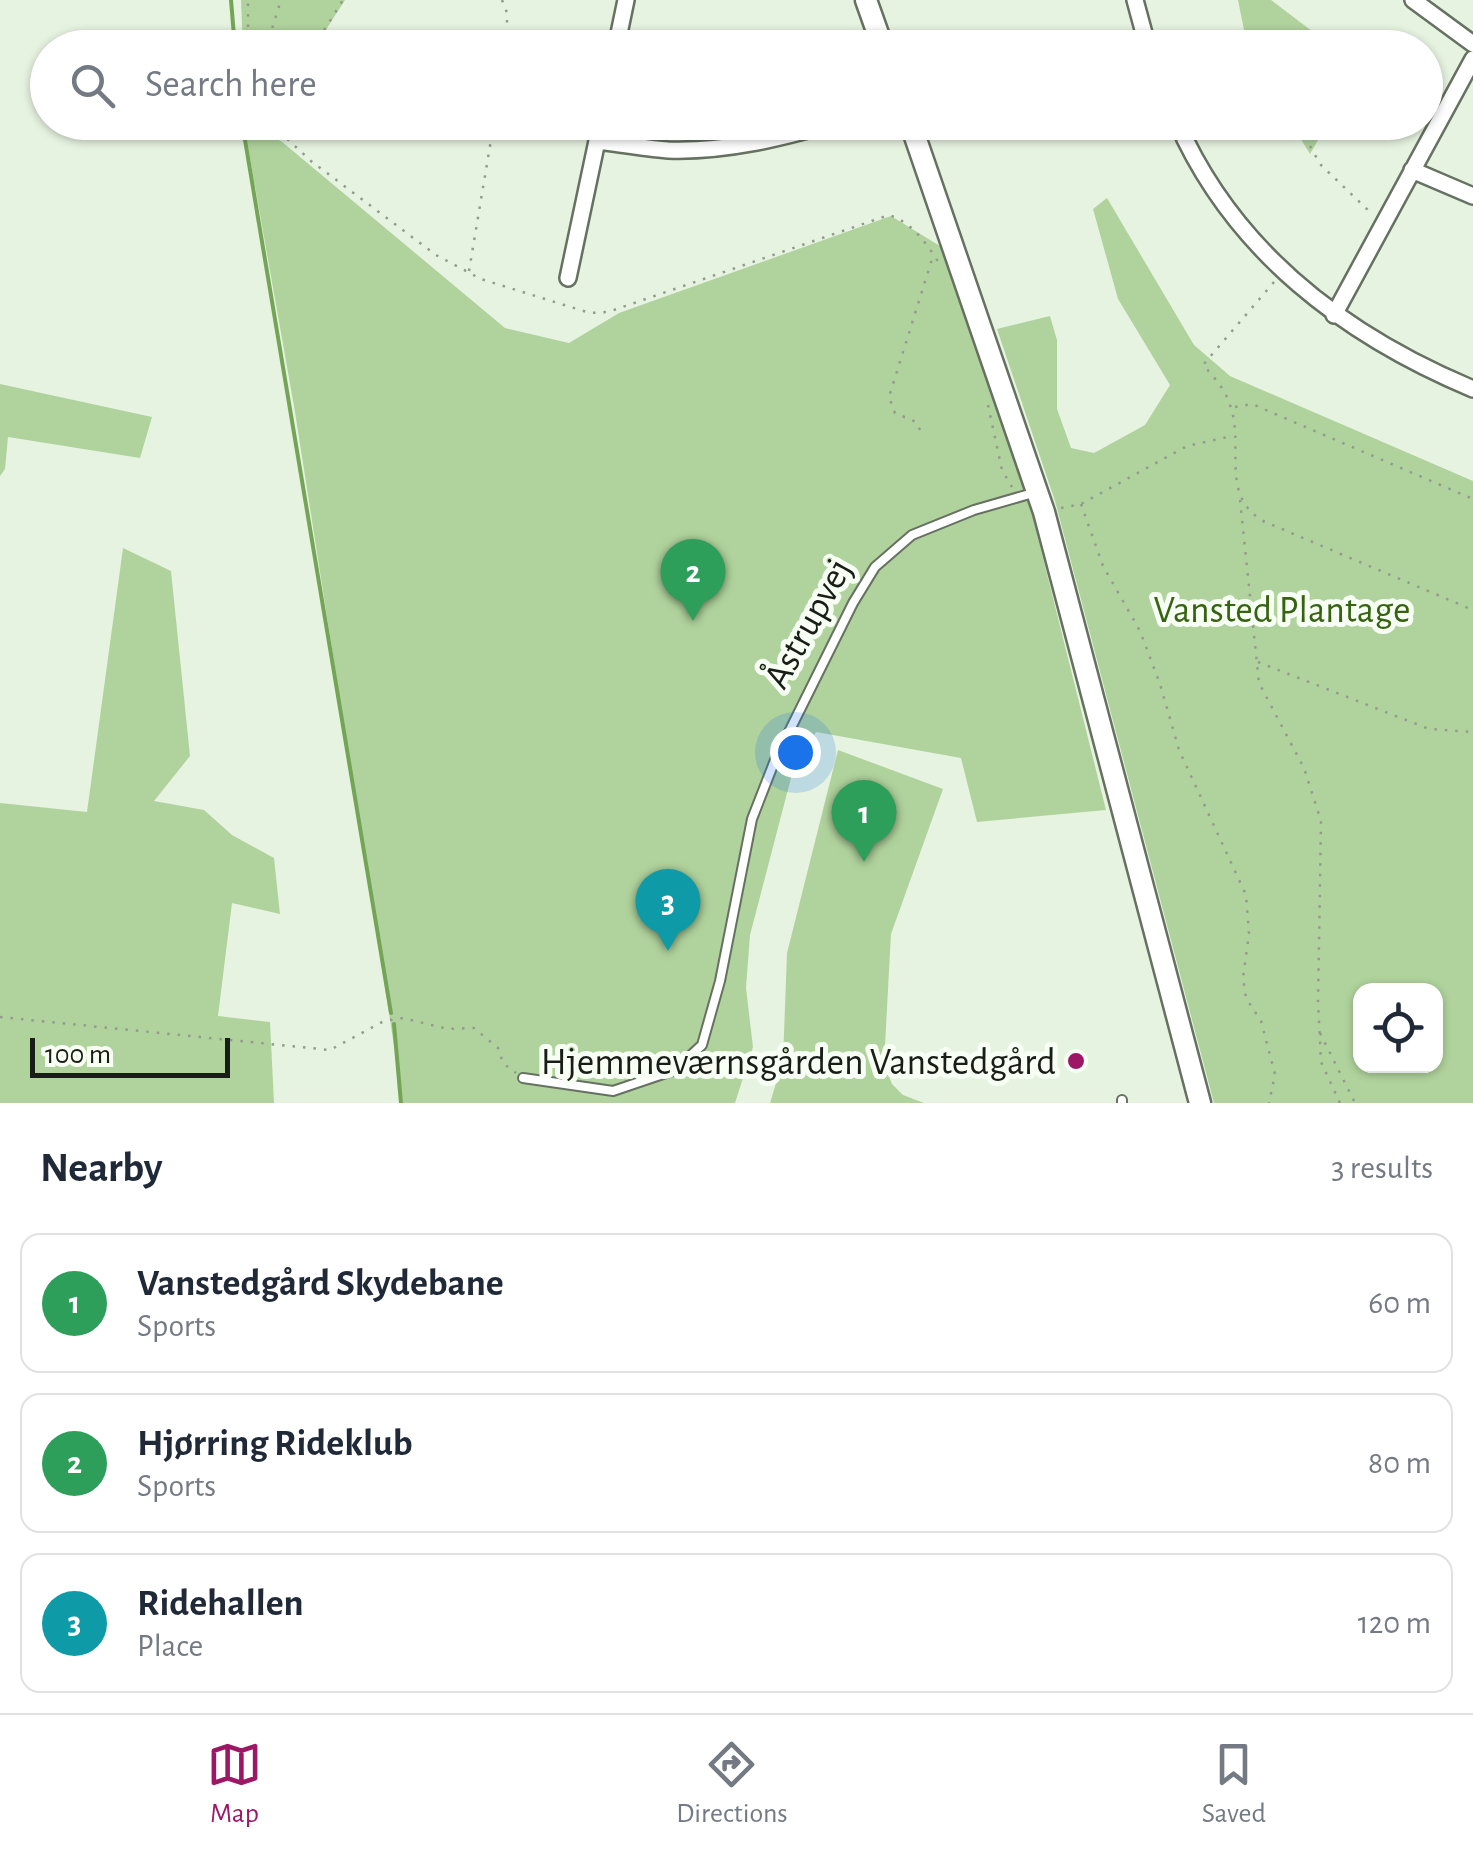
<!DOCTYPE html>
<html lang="en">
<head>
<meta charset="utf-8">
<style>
  body { margin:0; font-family:"Alegreya Sans",sans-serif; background:#f6f6f7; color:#1f2937 }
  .controls { position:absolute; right:30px; bottom:30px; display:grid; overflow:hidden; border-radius:20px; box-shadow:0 2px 8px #0004 }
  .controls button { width:90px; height:90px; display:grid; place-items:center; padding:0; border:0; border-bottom:2px solid #e0e1e3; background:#fff; color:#1f2937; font:50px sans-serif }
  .scale { position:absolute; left:30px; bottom:25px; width:200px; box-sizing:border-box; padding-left:10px; border:5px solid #191d17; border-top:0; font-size:28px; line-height:35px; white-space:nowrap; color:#191d17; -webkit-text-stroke:8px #f7fef4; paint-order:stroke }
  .you { position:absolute; left:795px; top:752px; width:35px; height:35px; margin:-25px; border:8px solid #fff; border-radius:50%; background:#1a73e8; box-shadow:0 0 0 15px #1a73e833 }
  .badge { display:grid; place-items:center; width:65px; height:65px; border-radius:50%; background:#9d1767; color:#fff; font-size:32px; font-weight:700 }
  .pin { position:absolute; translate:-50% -82px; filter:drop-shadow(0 2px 5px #0008) }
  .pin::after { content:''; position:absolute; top:52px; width:35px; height:30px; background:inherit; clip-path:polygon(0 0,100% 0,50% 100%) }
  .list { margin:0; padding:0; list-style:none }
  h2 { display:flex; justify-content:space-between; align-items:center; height:130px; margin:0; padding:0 40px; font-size:42px }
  h2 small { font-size:32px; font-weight:400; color:#747a83 }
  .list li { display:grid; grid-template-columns:65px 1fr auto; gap:30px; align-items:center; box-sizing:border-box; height:140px; margin:0 20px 20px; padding:0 20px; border:2px solid #e0e1e3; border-radius:20px }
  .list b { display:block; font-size:38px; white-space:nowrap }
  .list p { margin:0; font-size:32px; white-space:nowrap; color:#747a83 }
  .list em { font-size:32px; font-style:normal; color:#747a83 }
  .icon { flex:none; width:55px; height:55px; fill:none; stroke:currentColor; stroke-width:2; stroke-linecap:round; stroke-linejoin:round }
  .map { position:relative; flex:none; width:1473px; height:1103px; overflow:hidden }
  .search { position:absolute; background:#fff; box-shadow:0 2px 8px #0004; left:30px; right:30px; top:30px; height:110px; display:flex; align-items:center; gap:25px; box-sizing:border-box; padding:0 35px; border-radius:55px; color:#747a83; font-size:38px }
  .sheet { height:610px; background:#fff }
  nav { display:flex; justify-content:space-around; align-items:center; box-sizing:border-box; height:140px; border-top:2px solid #e0e1e3; background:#fff; font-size:28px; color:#747a83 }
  nav a { display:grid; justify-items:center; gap:5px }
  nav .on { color:#9d1767 }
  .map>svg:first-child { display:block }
  .green { fill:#b0d39d; fill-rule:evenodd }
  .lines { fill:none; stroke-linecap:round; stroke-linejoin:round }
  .stream { stroke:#74a556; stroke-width:4 }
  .lane-casing { stroke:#667161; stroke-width:12 }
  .street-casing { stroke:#667161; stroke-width:20 }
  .secondary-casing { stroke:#667161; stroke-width:25 }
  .path { stroke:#929b8e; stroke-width:2.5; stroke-dasharray:2.5 8; stroke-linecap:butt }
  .lane { stroke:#fff; stroke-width:8 }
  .street { stroke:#fff; stroke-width:15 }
  .secondary { stroke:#fff; stroke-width:20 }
  .poi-dot { fill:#9d1767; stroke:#f7fef4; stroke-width:4 }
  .labels { text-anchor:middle; stroke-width:10; stroke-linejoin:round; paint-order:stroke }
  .park-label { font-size:38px; fill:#366311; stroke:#f7fef4 }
  .street-label { font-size:38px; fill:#191d17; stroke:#f7fef4 }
  .poi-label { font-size:38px; fill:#191d17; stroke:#f7fef4; text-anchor:end }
</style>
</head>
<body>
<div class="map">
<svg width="1473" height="1103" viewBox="0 0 1473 1103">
  <rect width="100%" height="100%" fill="#e7f3e1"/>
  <!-- green -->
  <path class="green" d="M241,0h104l-30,47 -72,1z
    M1238,0h33l62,47h-80l-9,-17z
    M1291,123h37l-18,31z
    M245,130l36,11 224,187 64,15 50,-30 272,-97 49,30 91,264 75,300 -129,12 -16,-64 -145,-26 -25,46 -41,157 -4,53 7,59 -18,56h-332l-108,-691z
    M1107,198l87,147 36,31 243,105v622h-259l-159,-602 -58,-172 53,-13 7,24v69l14,39 23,5 51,-28 25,-40 -52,-86 -25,-90zM1360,991h76v75h-76z
    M0,384l152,33 -12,41 -132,-21 -3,32 -5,7z
    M123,548l48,23 19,185 -36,45 50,9 28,25 42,23 6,56 -48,-11 -14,113 52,6 4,81h-274v-300l87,9z
    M838,750l105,39 -52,145 -7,130 8,20 11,11 21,8h-154l13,-43 4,-107z"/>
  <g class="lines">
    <!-- stream -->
    <path class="stream" d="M231,0l4,48
      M242,122l149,891
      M394,1024l7,79"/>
    <defs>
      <path id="lane" d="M523,1078l90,13 62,-21 27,-25 18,-64 32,-162 23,-59 78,-157 22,-36 37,-32 62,-25 59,-17
        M1122,1100v3"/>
      <path id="street" d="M1135,0l13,48
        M1413,0l60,44
        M616,48l10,-48
        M1177,122c57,130 169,214 296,267
        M598,141c23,3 46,7 70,9 58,2 113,-12 169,-28
        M1412,170l61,26
        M568,278l33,-156
        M1334,315l139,-256"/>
      <path id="secondary" d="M866,0l17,48
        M910,122l134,390 156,591"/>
    </defs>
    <!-- lane casing -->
    <use href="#lane" class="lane-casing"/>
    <!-- street casing -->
    <use href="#street" class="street-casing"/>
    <!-- secondary casing -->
    <use href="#secondary" class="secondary-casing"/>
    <!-- path -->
    <path class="path" d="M502,0l5,13v35
      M248,48v-48
      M266,48l15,-48
      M313,48l30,-48
      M275,122l8,13 28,26 125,94 45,24 109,34 18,-1 281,-97c23,7 39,30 51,50
      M1310,146l10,18 51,49
      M469,271l25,-149
      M1274,282l-71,83c11,12 22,24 27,40 15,40 -11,90 33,116l210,89
      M988,405l14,65 10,17
      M1235,407l17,-3 221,95
      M920,430l-4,-8 -21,-9 -6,-16 44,-141
      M1240,500l19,183 45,85 17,53 -3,181 3,60 19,41
      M1081,504l22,62 37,65 20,53 19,66 67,145 3,39 -6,44 3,20 15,23 14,53 -6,29
      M1061,508l20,-4 106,-58 45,-10
      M1258,662l171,67 44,3
      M0,1017l330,33 54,-29 19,-3 45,11 26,-1 24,20 5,15 13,10
      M1320,1033l35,70"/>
    <!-- lane -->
    <use href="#lane" class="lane"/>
    <!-- street -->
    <use href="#street" class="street"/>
    <!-- secondary -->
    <use href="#secondary" class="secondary"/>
  </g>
  <!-- markers -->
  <circle class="poi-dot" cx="1076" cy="1061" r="10"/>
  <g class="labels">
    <!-- park labels -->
    <g class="park-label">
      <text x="1282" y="622">Vansted Plantage</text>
    </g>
    <!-- street labels -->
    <g class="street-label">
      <text transform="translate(807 623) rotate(-61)" y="13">Åstrupvej</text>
    </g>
    <!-- poi labels -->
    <g class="poi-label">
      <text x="1056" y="1074">Hjemmeværnsgården Vanstedgård</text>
    </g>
  </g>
</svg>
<div class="controls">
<button><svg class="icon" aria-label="locate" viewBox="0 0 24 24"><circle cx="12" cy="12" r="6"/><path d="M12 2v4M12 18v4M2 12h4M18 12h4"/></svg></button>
</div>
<div class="scale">100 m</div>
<div class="you"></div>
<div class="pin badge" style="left:864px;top:862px;background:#2e9e5b">1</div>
<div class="pin badge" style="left:693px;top:621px;background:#2e9e5b">2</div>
<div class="pin badge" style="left:668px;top:951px;background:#0f9aa8">3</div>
<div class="search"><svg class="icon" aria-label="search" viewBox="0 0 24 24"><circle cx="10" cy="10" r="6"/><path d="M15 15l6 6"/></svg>Search here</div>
</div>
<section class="sheet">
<h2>Nearby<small>3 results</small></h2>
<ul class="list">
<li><span class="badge" style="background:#2e9e5b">1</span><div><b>Vanstedgård Skydebane</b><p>Sports</p></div><em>60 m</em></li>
<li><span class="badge" style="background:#2e9e5b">2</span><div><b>Hjørring Rideklub</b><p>Sports</p></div><em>80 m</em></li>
<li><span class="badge" style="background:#0f9aa8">3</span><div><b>Ridehallen</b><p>Place</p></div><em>120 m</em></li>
</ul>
</section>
<nav>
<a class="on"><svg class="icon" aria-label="map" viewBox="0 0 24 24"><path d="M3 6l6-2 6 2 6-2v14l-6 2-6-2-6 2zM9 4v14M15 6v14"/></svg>Map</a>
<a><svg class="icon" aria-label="directions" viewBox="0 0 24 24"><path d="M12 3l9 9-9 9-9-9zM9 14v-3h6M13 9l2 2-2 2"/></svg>Directions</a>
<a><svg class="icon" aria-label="saved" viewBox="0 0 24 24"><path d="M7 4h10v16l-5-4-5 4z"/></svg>Saved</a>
</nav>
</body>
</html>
